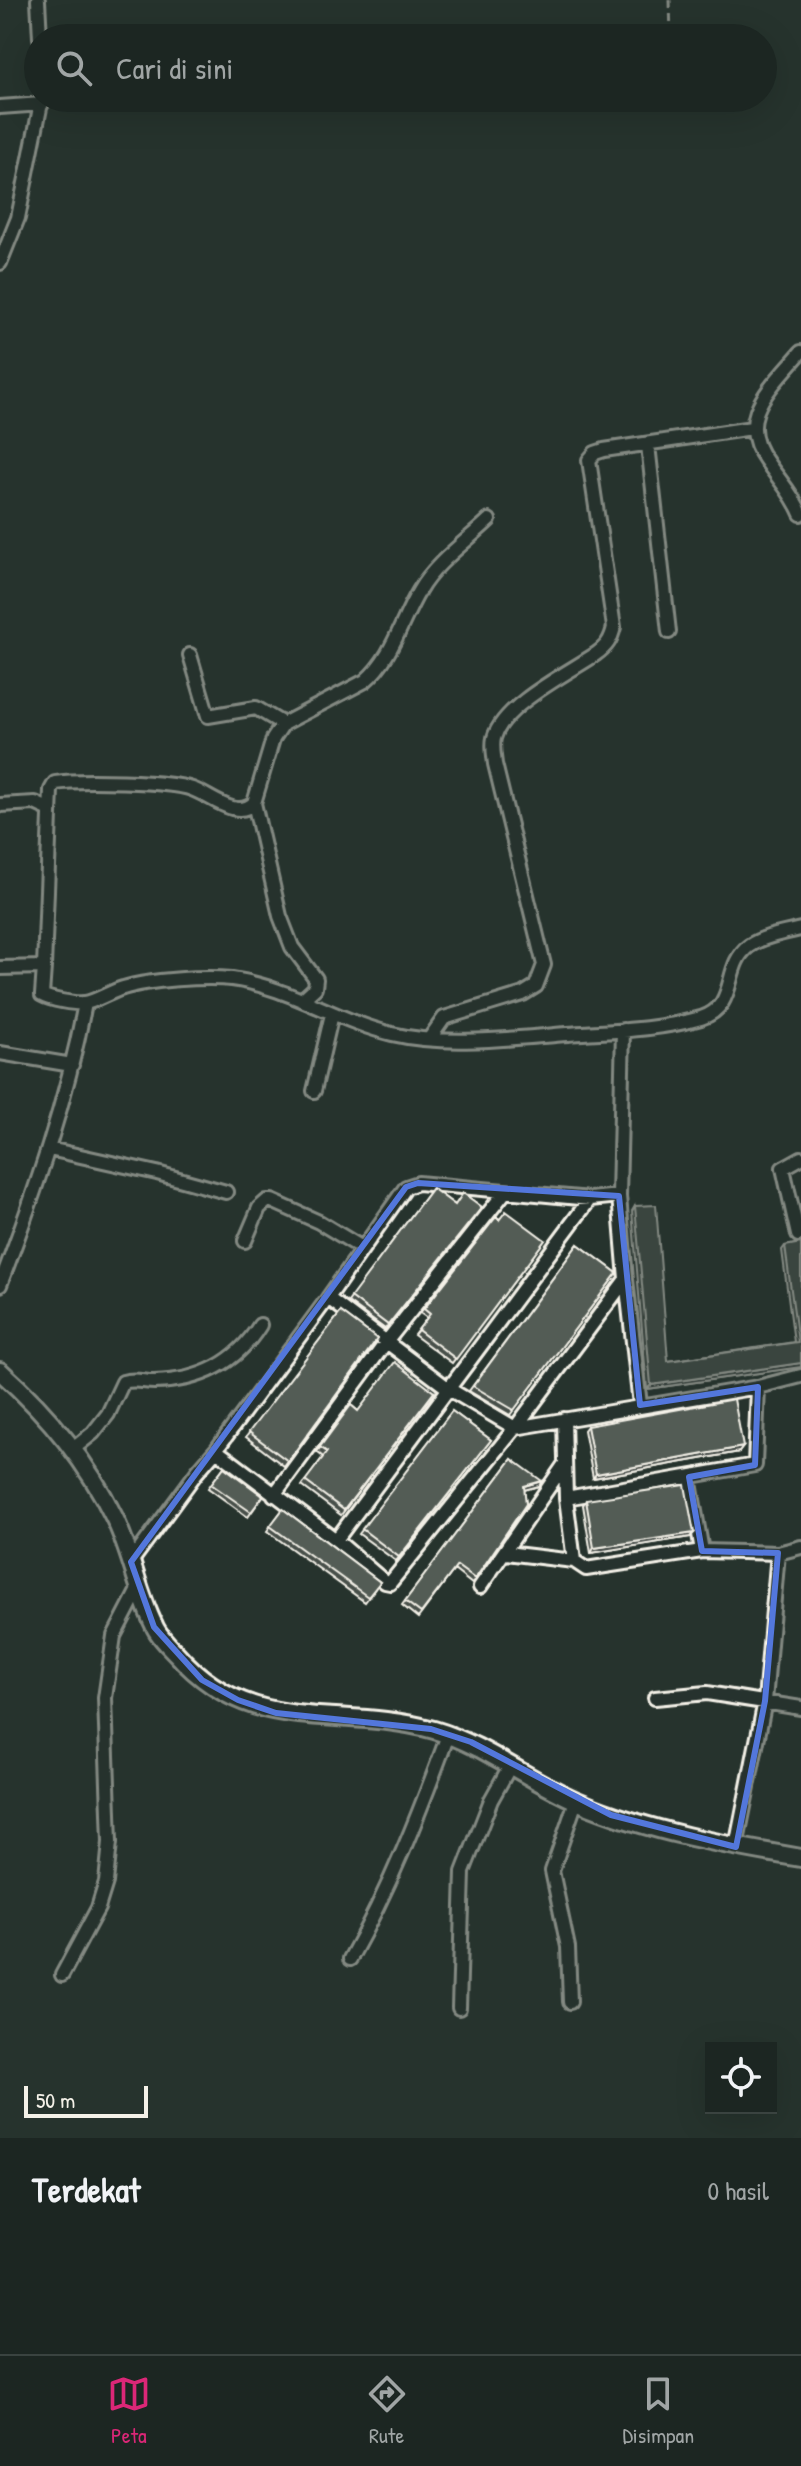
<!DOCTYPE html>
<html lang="id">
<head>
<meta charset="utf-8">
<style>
  body { margin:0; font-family:"Patrick Hand",sans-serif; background:#252e2a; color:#f1f3f6 }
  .controls { position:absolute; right:24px; bottom:24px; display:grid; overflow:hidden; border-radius:0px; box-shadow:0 8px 32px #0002 }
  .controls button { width:72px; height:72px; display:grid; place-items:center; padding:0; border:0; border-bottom:2px solid #3a4340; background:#1c2622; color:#f1f3f6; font:40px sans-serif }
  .scale { position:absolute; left:24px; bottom:20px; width:124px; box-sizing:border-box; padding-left:8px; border:4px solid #f4f1e8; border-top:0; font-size:22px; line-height:28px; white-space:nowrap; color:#f4f1e8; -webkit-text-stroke:6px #26332d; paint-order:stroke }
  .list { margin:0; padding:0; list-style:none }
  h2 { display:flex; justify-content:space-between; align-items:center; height:104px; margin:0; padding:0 32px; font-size:34px }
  h2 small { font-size:26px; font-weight:400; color:#a0a5a5 }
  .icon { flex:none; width:44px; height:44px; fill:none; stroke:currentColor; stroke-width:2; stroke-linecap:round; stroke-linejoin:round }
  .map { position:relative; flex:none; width:801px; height:2138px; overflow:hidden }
  .search { position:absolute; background:#1c2622; box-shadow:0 8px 32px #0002; left:24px; right:24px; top:24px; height:88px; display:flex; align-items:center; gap:20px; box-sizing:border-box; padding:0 28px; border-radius:44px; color:#a0a5a5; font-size:30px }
  .sheet { height:216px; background:#1c2622 }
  nav { display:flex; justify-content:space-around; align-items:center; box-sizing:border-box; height:112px; border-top:2px solid #3a4340; background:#1c2622; font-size:22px; color:#a0a5a5 }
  nav a { display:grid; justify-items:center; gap:4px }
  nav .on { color:#db2777 }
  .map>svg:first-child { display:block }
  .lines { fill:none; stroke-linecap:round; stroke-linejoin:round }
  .minor-casing { stroke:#f4f1e8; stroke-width:18 }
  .tertiary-casing { stroke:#f4f1e8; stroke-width:22 }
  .path { stroke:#f4f1e8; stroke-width:3; stroke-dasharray:8 6; stroke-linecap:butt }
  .minor { stroke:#26332d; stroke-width:12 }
  .tertiary { stroke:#26332d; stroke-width:16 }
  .wall { fill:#474f49; stroke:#f4f1e8; stroke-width:2 }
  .shaded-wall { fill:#39403c; stroke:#f4f1e8; stroke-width:2 }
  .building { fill:#525c55; stroke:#f4f1e8; stroke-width:2 }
  .marked { fill:none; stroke:#5377dc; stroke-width:6; stroke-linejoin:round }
</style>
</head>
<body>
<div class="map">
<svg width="801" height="2138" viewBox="0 0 801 2138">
  <rect width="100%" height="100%" fill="#26332d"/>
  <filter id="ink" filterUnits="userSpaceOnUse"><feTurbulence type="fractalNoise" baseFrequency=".0125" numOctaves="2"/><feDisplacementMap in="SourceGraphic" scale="16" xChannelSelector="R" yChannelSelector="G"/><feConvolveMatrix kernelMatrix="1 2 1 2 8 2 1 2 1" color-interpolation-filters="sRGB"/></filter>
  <g filter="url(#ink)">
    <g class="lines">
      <defs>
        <path id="minor" d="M38,0l2,38
          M0,107l42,-3
          M0,263l18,-45 24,-120
          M801,352c-29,35 -68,65 -34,110 12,18 26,32 34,52
          M648,445l21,187
          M190,655l18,61 48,-8 27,16
          M254,803l26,113 12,31 24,32 -1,9 -12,11
          M0,805l35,-2 15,7
          M44,967l7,-177 4,-7c23,-4 115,-2 137,6 20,7 44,31 62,14l19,-64 10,-15 82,-43c28,-24 36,-60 54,-90 16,-28 47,-49 70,-71
          M0,968l44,-1 -2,28c9,5 32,9 42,8 9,0 28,-12 39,-15 26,-8 81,-12 109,-9 57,8 105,42 160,55 54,13 122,4 176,0 43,-3 91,-4 133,-16 38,-12 21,-52 48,-72 15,-10 35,-13 52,-17
          M430,1038l14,-20 79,-24 13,-8 8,-21 -49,-201c-1,-9 -3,-18 -1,-26 9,-33 74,-65 102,-84 11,-8 15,-14 18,-27l-25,-167 6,-7 9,-3 148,-22
          M0,1053l72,12
          M314,1091l18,-77
          M49,1149l108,24 69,19
          M798,1235l-15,-67 18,-10
          M245,1241l14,-33 8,-7h5l47,21 43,26
          M626,1279l14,126
          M0,1285c35,-92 67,-185 85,-282
          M328,1298l78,-111 12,-4 172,16 29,-3
          M564,1419l2,79 8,63 12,8 116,-18 -13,-74
          M73,1449l20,-16 15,-19 15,-32c11,-4 20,0 31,0 46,-1 82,-18 106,-57
          M216,1450l112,-152 121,91 66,39 111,-149 -7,-83 4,-166
          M274,1495l113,-154 118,-149
          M566,1498l189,-33 3,-78
          M336,1540l254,-341
          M702,1551l76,2 23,-6
          M506,1553l68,8
          M131,1562l66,-90 19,-22 120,90 49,42 5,1 125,-155 243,-41 43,-11
          M480,1587l84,-122
          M655,1698l52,-5 94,15
          M736,1847l29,-146 13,-148
          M350,1959c40,-71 70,-147 98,-224
          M62,1975l36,-67 8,-26 4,-40 -5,-144 9,-62 26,-50
          M570,2002l-2,-55 -16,-76 24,-70
          M459,2008l4,-136 28,-72 19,-34"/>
        <path id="tertiary" d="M0,1371c46,41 87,90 114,146 17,34 23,74 40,108 4,10 14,20 22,28 76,87 161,50 258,77 52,15 95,51 145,72 71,30 146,43 222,56"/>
      </defs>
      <!-- minor casing -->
      <use href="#minor" class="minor-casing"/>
      <!-- tertiary casing -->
      <use href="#tertiary" class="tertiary-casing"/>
      <!-- path -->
      <path class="path" d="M670,0l1,38
        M57,103l96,-5"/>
      <!-- minor -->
      <use href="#minor" class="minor"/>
      <!-- tertiary -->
      <use href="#tertiary" class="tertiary"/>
    </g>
    <!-- wall -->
    <path class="wall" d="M432,1188l23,17 27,2 -97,122 -37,-27z
      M635,1206l33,155 126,-19 -12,-92 3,-4 16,-3v124l-154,22 -15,-178z
      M496,1217l49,23 -93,123 -38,-28 13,-17 -7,-5z
      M578,1244l39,29 -107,142 -41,-24z
      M341,1312l36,27 -93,127 -38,-29z
      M434,1392l-93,123 -39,-29 21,-29 -6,-5 34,-47 7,6z
      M452,1411l39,29 -95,121 -37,-27z
      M587,1426l156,21 -4,5 -146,26 -9,-48z
      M512,1459l27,27 -15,4 2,14 -54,80 -18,-14 -36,48 -16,-13z
      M224,1467l39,29 -15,21 -40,-29z
      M586,1500l108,33 -4,4 -99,16 -8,-48z
      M283,1509l97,73 -15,20 -98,-71z"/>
    <!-- shaded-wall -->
    <path class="shaded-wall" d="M801,1363v4l-154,22 4,-4z
      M743,1447l-4,5 -146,26 3,-4z
      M542,1481l-3,5 -19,5 4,-5z
      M694,1533l-4,4 -99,16 3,-5z"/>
    <!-- building -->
    <path class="building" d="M432,1188l23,17 8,-12 19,14 -94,118 -37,-28z
      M656,1205l12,156 130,-19 -13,-96 16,-3v120l-150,22 -16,-179z
      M506,1211l39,29 -89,119 -38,-29 12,-16 -6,-5 72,-92 3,3z
      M578,1244l39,29 -103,137 -41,-24z
      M341,1312l36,27 -89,122 -39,-29z
      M395,1362l39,30 -90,118 -39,-29 22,-29 -7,-5 31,-42 7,6z
      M734,1399l9,48 -147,27 -9,-48z
      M452,1411l39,29 -92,117 -37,-28z
      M512,1459l30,22 -18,5 2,18 -51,75 -18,-13 -36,47 -16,-12z
      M224,1467l39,29 -12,16 -40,-28z
      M685,1485l9,48 -100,15 -8,-48z
      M283,1509l97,73 -12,15 -98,-71z"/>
  </g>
  <!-- marked area -->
  <path d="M0 0H801V2138H0ZM418,1183l201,13 21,209 118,-18 -3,78 -66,12 13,74 76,2 -13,148 -29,146 -125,-32 -140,-73 -40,-13 -155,-16 -38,-13 -36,-20 -48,-53 -23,-65 275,-375z" fill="#26332d" fill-opacity=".55" fill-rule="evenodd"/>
  <path class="marked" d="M418,1183l201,13 21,209 118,-18 -3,78 -66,12 13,74 76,2 -13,148 -29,146 -125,-32 -140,-73 -40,-13 -155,-16 -38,-13 -36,-20 -48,-53 -23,-65 275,-375z"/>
</svg>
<div class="controls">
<button><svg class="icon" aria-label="locate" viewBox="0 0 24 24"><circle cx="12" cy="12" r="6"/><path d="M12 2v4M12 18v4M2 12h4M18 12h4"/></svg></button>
</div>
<div class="scale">50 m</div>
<div class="search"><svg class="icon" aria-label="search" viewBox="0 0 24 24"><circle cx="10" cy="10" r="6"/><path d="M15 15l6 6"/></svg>Cari di sini</div>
</div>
<section class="sheet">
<h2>Terdekat<small>0 hasil</small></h2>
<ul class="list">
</ul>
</section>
<nav>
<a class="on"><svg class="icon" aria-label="map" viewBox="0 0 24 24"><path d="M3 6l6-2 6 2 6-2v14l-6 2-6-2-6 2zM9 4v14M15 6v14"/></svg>Peta</a>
<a><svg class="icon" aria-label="directions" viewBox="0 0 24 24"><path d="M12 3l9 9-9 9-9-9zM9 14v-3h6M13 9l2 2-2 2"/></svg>Rute</a>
<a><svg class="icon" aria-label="saved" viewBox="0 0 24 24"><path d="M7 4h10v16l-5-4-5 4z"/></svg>Disimpan</a>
</nav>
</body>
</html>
